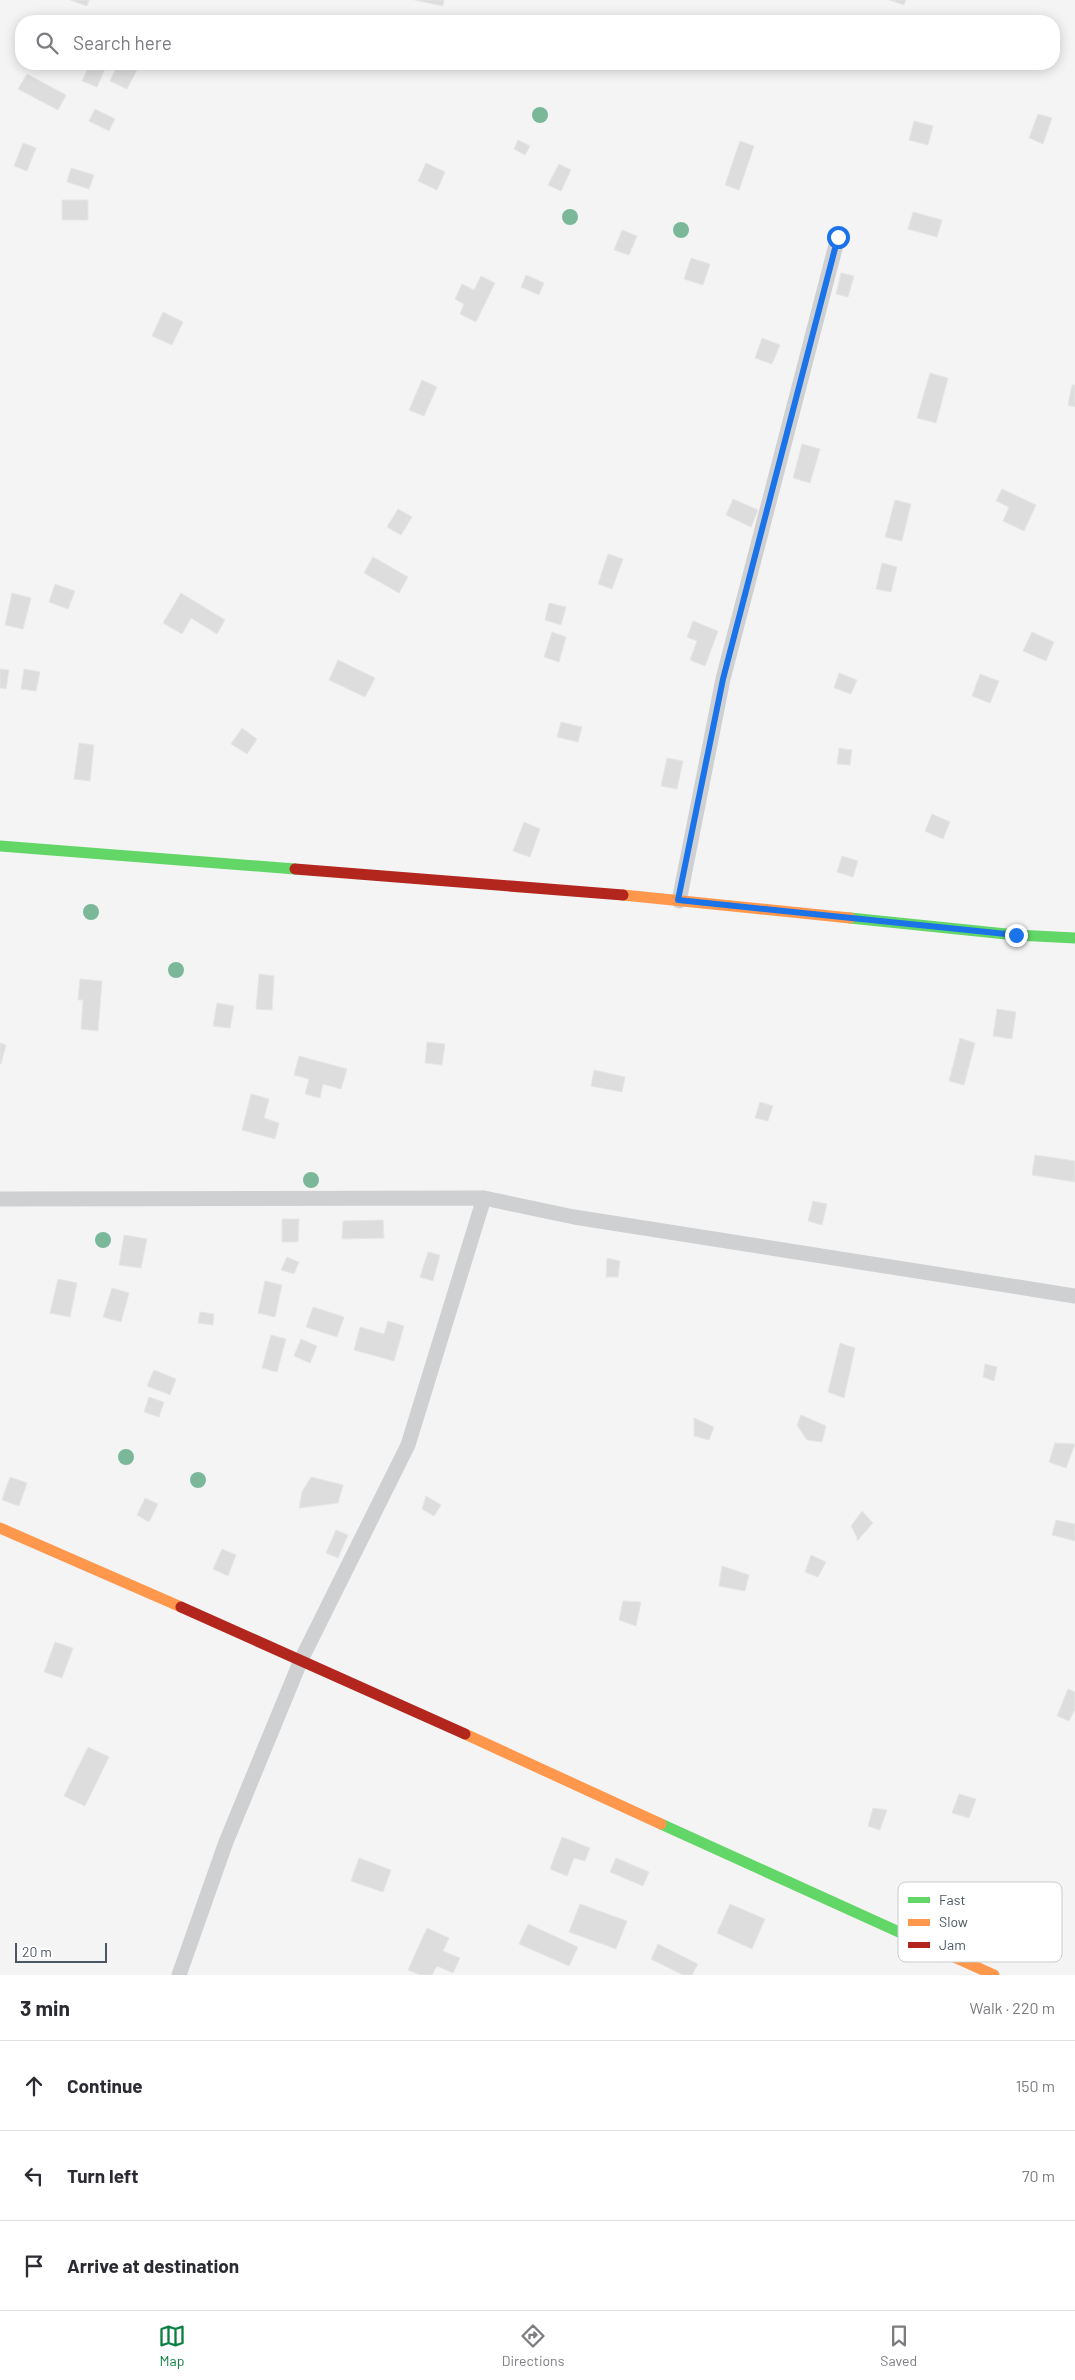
<!DOCTYPE html>
<html lang="en">
<head>
<meta charset="utf-8">
<style>
  body { margin:0; font-family:Barlow,sans-serif; background:#f2f2f3; color:#2b2b33 }
  .scale { position:absolute; left:15px; bottom:12px; width:92px; box-sizing:border-box; padding-left:5px; border:2px solid #4a5661; border-top:0; font-size:14px; line-height:18px; white-space:nowrap; color:#4a5661; -webkit-text-stroke:4px #fff; paint-order:stroke }
  .stop { position:absolute; width:15px; height:15px; margin:-11px; border:4px solid #1a73e8; border-radius:50%; background:#fff }
  .stop.end { background:#1a73e8; border-color:#fff; box-shadow:0 1px 5px #0008 }
  .list { margin:0; padding:0; list-style:none }
  h2 { display:flex; justify-content:space-between; align-items:center; height:65px; margin:0; padding:0 20px; font-size:21px }
  h2 small { font-size:16px; font-weight:400; color:#7c7c81 }
  .list li { display:grid; grid-template-columns:32px 1fr auto; gap:15px; align-items:center; box-sizing:border-box; height:90px; padding:0 20px; border-top:1px solid #e1e1e2 }
  .list b { display:block; font-size:19px; white-space:nowrap }
  .list em { font-size:16px; font-style:normal; color:#7c7c81 }
  .icon { flex:none; width:28px; height:28px; fill:none; stroke:currentColor; stroke-width:2; stroke-linecap:round; stroke-linejoin:round }
  .map { position:relative; flex:none; width:1075px; height:1975px; overflow:hidden }
  .search { position:absolute; background:#fff; box-shadow:0 2px 12px #0003; left:15px; right:15px; top:15px; height:55px; display:flex; align-items:center; gap:12px; box-sizing:border-box; padding:0 18px; border-radius:20px; color:#7c7c81; font-size:19px }
  .sheet { height:335px; background:#fff }
  nav { display:flex; justify-content:space-around; align-items:center; box-sizing:border-box; height:70px; border-top:1px solid #e1e1e2; background:#fff; font-size:14px; color:#7c7c81 }
  nav a { display:grid; justify-items:center; gap:2px }
  nav .on { color:#0b8043 }
  .map>svg:first-child { display:block }
  .building { fill:#ddddde; stroke:#e5e6e7 }
  .lines { fill:none; stroke-linecap:round; stroke-linejoin:round }
  .lane { stroke:#ced0d2; stroke-width:15 }
  .fast { stroke:#63d668; stroke-width:11 }
  .slow { stroke:#ff974d; stroke-width:11 }
  .jam { stroke:#b3261e; stroke-width:11 }
  .tree { fill:#7ab899 }
  .route { stroke:#1a73e8; stroke-width:6 }
  .key { fill:#fff; stroke:#c9ccd0; stroke-width:1 }
  .key-label { font-size:14px; fill:#4a5661 }
</style>
</head>
<body>
<div class="map">
<svg width="1075" height="1975" viewBox="0 0 1075 1975">
  <rect width="100%" height="100%" fill="#f4f4f4"/>
  <!-- building -->
  <path class="building" d="M70,0h19l-2,6z
    M415,0h29l-1,6z
    M889,0h17l-2,5z
    M90,64h17l-10,23 -15,-6z
    M118,64h22l-13,25 -17,-8z
    M27,74l39,21 -8,15 -40,-21z
    M95,109l20,10 -6,12 -20,-10z
    M1038,114l14,4 -9,26 -14,-6z
    M914,121l19,5 -5,19 -19,-5z
    M518,140l12,6 -5,9 -11,-6z
    M740,141l14,5 -15,44 -14,-5z
    M23,143l13,5 -9,23 -13,-5z
    M426,163l19,9 -8,18 -19,-9z
    M559,164l12,6 -10,21 -13,-6z
    M71,168l23,7 -5,14 -22,-7z
    M62,200h26v20h-26z
    M913,212l29,8 -5,17 -29,-8z
    M622,230l15,6 -8,19 -15,-5z
    M691,258l19,6 -7,21 -19,-6z
    M841,273l13,3 -6,21 -12,-3z
    M526,275l18,8 -5,12 -18,-8z
    M481,276l14,7 -19,39 -16,-8 4,-10 -9,-5 7,-15 12,6z
    M163,312l20,10 -11,23 -20,-9z
    M762,338l18,7 -8,19 -17,-6z
    M930,373l18,5 -12,45 -19,-5z
    M422,380l15,7 -13,29 -15,-6z
    M1072,385h3v22l-7,-2z
    M802,444l18,5 -10,34 -17,-5z
    M1002,489l34,16 -12,26 -21,-10 6,-14 -13,-6z
    M733,499l25,11 -7,17 -25,-12z
    M895,500l16,4 -9,37 -17,-4z
    M398,509l14,8 -11,18 -14,-8z
    M608,554l15,5 -11,30 -14,-5z
    M373,557l35,20 -9,16 -35,-20z
    M882,563l15,4 -6,25 -15,-3z
    M55,584l20,7 -7,18 -19,-7z
    M12,593l19,5 -8,31 -18,-4z
    M181,593l44,27 -8,14 -26,-16 -9,16 -19,-11z
    M549,603l17,4 -5,18 -16,-5z
    M693,621l25,10 -13,35 -15,-6 7,-19 -10,-4z
    M552,632l14,5 -7,25 -15,-5z
    M1032,632l22,10 -8,19 -23,-10z
    M338,660l37,18 -10,19 -36,-17z
    M0,669l9,1 -3,19 -6,-1z
    M24,669l16,3 -4,19 -15,-2z
    M839,673l18,7 -6,14 -17,-6z
    M980,674l19,7 -9,22 -18,-7z
    M561,722l21,5 -4,15 -21,-5z
    M242,728l15,11 -10,15 -16,-10z
    M79,743l15,2 -4,36 -16,-2z
    M839,748l13,2 -2,15 -13,-1z
    M667,758l16,3 -6,28 -16,-3z
    M932,814l18,8 -7,17 -18,-8z
    M524,822l16,7 -10,28 -17,-6z
    M842,856l16,5 -5,16 -16,-5z
    M259,974l15,2 -2,34 -16,-1z
    M80,979l22,2 -4,50 -17,-2 2,-29h-5z
    M217,1003l17,3 -4,22 -17,-2z
    M997,1009l19,3 -4,27 -19,-3z
    M960,1038l15,5 -11,42 -15,-4z
    M427,1042l18,2 -3,21 -17,-2z
    M0,1043l6,2 -5,19h-1z
    M299,1056l48,13 -6,20 -18,-5 -3,14 -15,-4 4,-15 -15,-4z
    M594,1070l31,7 -3,15 -31,-6z
    M251,1094l18,5 -5,19 15,5 -4,16 -33,-9z
    M760,1102l13,4 -5,15 -13,-3z
    M1035,1155l40,6v21l-43,-7z
    M813,1201l14,3 -5,21 -14,-4z
    M282,1219h17l-1,23h-16z
    M383,1220l1,18 -42,1 1,-18z
    M124,1235l23,4 -6,29 -22,-3z
    M428,1252l12,3 -7,26 -13,-4z
    M287,1257l12,5 -5,12 -13,-4z
    M607,1258l13,3 -2,16h-12z
    M58,1279l19,4 -7,34 -20,-4z
    M265,1281l17,4 -7,32 -17,-4z
    M112,1288l17,5 -8,29 -18,-5z
    M313,1307l31,10 -7,20 -31,-10z
    M200,1312l14,2 -1,11 -15,-2z
    M388,1321l16,5 -10,35 -40,-11 6,-23 24,7z
    M271,1335l15,4 -9,33 -15,-4z
    M301,1339l16,7 -7,17 -16,-7z
    M840,1343l15,5 -11,50 -16,-6z
    M985,1364l12,3 -3,14 -11,-4z
    M154,1370l22,9 -6,16 -23,-9z
    M149,1397l15,5 -5,15 -15,-5z
    M801,1415l25,11 -4,16 -15,-2 -10,-15z
    M694,1418l20,9 -5,13 -15,-4z
    M1055,1443l20,1 -9,24 -17,-6z
    M10,1477l17,6 -8,23 -17,-6z
    M311,1477l32,8 -5,18 -39,5 3,-16z
    M426,1496l15,9 -7,11 -12,-7z
    M145,1498l13,6 -9,18 -12,-7z
    M862,1511l11,12 -16,18v-4l-6,-11z
    M1056,1520l19,4v17l-23,-6z
    M336,1530l12,5 -10,23 -12,-5z
    M222,1549l14,6 -8,21 -15,-7z
    M811,1555l15,7 -8,15 -13,-5z
    M722,1566l27,9 -4,16 -26,-5z
    M623,1601l18,1 -5,24 -17,-6z
    M55,1642l18,6 -11,30 -18,-6z
    M1068,1689l7,3v17l-6,12 -12,-5z
    M88,1747l21,10 -24,49 -21,-10z
    M959,1794l17,5 -7,19 -17,-5z
    M873,1808l14,2 -7,20 -12,-4z
    M562,1837l28,11 -5,13 -11,-3 -7,18 -17,-7z
    M359,1858l32,12 -8,22 -32,-11z
    M616,1858l33,14 -6,14 -33,-14z
    M580,1904l47,17 -11,28 -47,-17z
    M730,1904l35,15 -13,30 -35,-16z
    M528,1924l50,23 -9,19 -50,-22z
    M427,1928l22,10 -6,13 17,7 -7,15 -16,-7 -5,9h-12l-12,-5z
    M658,1944l40,20 -6,11h-9l-32,-16z"/>
  <g class="lines">
    <!-- lane -->
    <path class="lane" d="M679,901l44,-222 115,-442
      M0,1199l484,-1 90,19 501,79
      M179,1975l47,-133 75,-182 107,-215 76,-247"/>
    <!-- fast -->
    <path class="fast" d="M0,846l295,23
      M850,918l166,17 59,3
      M661,1824l249,113"/>
    <!-- slow -->
    <path class="slow" d="M623,895l227,23
      M0,1528l181,79
      M465,1734l196,90
      M910,1937l84,38"/>
    <!-- jam -->
    <path class="jam" d="M295,869l328,26
      M181,1607l284,127"/>
  </g>
  <!-- trees -->
  <g class="tree">
    <circle cx="540" cy="115" r="8"/>
    <circle cx="570" cy="217" r="8"/>
    <circle cx="681" cy="230" r="8"/>
    <circle cx="91" cy="912" r="8"/>
    <circle cx="176" cy="970" r="8"/>
    <circle cx="311" cy="1180" r="8"/>
    <circle cx="103" cy="1240" r="8"/>
    <circle cx="126" cy="1457" r="8"/>
    <circle cx="198" cy="1480" r="8"/>
  </g>
  <g class="lines">
    <!-- route -->
    <path class="route" d="M838,237l-115,442 -45,221 338,35"/>
  </g>
  <!-- legend -->
  <rect x="898" y="1882" width="164" height="80" rx="8" class="key"/>
  <rect x="908" y="1897" width="22" height="6" fill="#63d668"/>
  <rect x="908" y="1919" width="22" height="7" fill="#ff974d"/>
  <rect x="908" y="1942" width="22" height="6" fill="#b3261e"/>
  <g class="key-label">
    <text x="939" y="1905">Fast</text>
    <text x="939" y="1927">Slow</text>
    <text x="939" y="1950">Jam</text>
  </g>
</svg>
<div class="scale">20 m</div>
<div class="stop" style="left:838px;top:237px"></div>
<div class="stop end" style="left:1016px;top:935px"></div>
<div class="search"><svg class="icon" aria-label="search" viewBox="0 0 24 24"><circle cx="10" cy="10" r="6"/><path d="M15 15l6 6"/></svg>Search here</div>
</div>
<section class="sheet">
<h2>3 min<small>Walk · 220 m</small></h2>
<ul class="list">
<li><svg class="icon" aria-label="ahead" viewBox="0 0 24 24"><path d="M12 20V5M6 11l6-6 6 6"/></svg><div><b>Continue</b></div><em>150 m</em></li>
<li><svg class="icon" aria-label="left" viewBox="0 0 24 24"><path d="M17 20v-9H6M10 6l-5 5 5 5"/></svg><div><b>Turn left</b></div><em>70 m</em></li>
<li><svg class="icon" aria-label="arrive" viewBox="0 0 24 24"><path d="M6 21V4h12l-3 4 3 4H6"/></svg><div><b>Arrive at destination</b></div></li>
</ul>
</section>
<nav>
<a class="on"><svg class="icon" aria-label="map" viewBox="0 0 24 24"><path d="M3 6l6-2 6 2 6-2v14l-6 2-6-2-6 2zM9 4v14M15 6v14"/></svg>Map</a>
<a><svg class="icon" aria-label="directions" viewBox="0 0 24 24"><path d="M12 3l9 9-9 9-9-9zM9 14v-3h6M13 9l2 2-2 2"/></svg>Directions</a>
<a><svg class="icon" aria-label="saved" viewBox="0 0 24 24"><path d="M7 4h10v16l-5-4-5 4z"/></svg>Saved</a>
</nav>
</body>
</html>
